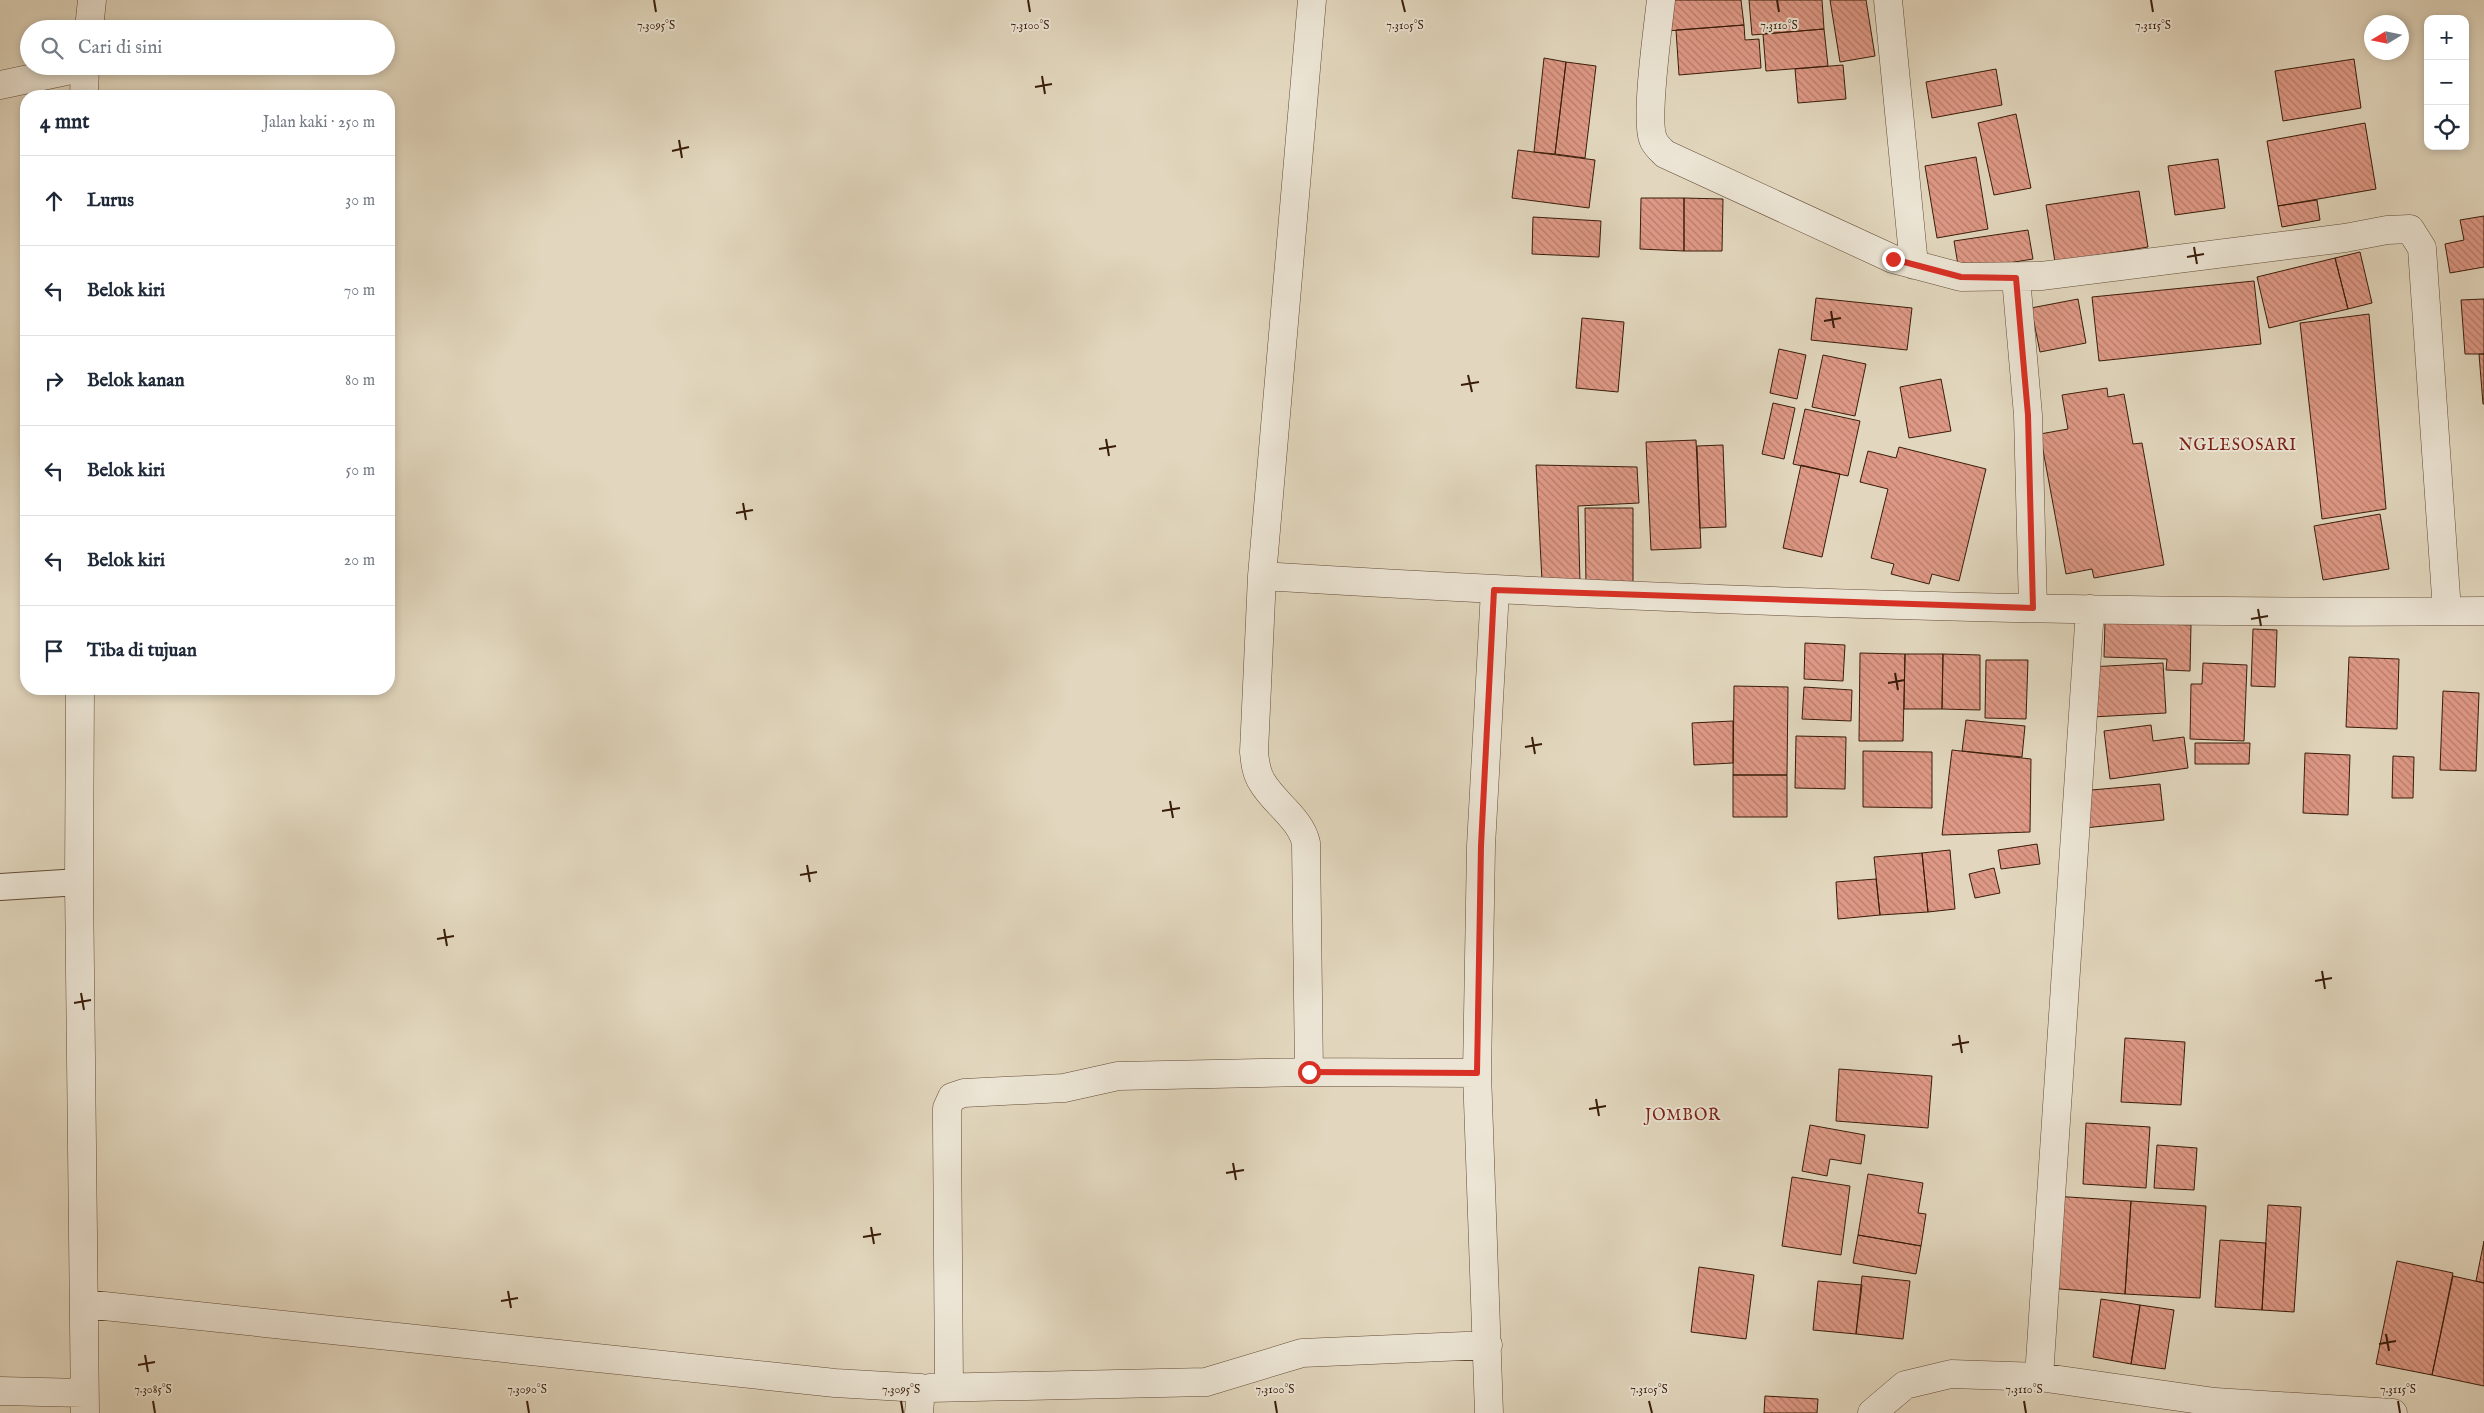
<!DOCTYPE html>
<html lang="id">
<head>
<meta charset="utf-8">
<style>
  body { margin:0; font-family:"IM FELL English",serif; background:#f6f6f7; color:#1f2937 }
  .controls { position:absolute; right:15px; top:15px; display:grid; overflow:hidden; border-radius:10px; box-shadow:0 2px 8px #0003 }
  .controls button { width:45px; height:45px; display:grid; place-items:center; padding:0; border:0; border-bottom:1px solid #e0e1e3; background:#fff; color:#1f2937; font:25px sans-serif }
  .compass { position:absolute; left:2364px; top:15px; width:45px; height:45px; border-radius:50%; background:#fff; box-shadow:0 2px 8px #0003; rotate:260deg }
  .stop { position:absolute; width:15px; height:15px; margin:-11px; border:4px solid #d93025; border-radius:50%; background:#fff }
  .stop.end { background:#d93025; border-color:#fff; box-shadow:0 1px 5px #0008 }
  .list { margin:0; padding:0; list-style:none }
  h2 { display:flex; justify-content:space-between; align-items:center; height:65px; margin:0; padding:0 20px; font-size:21px }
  h2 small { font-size:16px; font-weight:400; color:#747a83 }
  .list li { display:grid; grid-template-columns:32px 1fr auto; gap:15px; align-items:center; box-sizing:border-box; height:90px; padding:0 20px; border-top:1px solid #e0e1e3 }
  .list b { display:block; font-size:19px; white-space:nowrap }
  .list em { font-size:16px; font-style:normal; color:#747a83 }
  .icon { flex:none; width:28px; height:28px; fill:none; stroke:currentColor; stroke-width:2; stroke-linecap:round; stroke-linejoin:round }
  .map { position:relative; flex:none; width:2484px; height:1413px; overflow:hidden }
  .search { position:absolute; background:#fff; box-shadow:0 2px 8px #0003; left:20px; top:20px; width:375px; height:55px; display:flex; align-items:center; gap:12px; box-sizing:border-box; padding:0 18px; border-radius:28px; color:#747a83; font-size:19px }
  .panel { position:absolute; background:#fff; box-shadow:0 2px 8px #0003; left:20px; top:90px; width:375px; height:605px; border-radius:20px }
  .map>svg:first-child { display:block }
  .building { fill:url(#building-back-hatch); stroke:#391c09 }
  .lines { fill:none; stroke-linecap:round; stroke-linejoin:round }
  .service-casing { stroke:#634b36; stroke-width:28 }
  .minor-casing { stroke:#634b36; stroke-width:29 }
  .service { stroke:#ece5d5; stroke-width:26 }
  .minor { stroke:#ece5d5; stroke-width:28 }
  .route { stroke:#d93025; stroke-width:6 }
  .ticks { fill:none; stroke:#391c09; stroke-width:2 }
  .labels { text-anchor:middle; stroke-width:4; stroke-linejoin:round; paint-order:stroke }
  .quarter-label { font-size:16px; letter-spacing:1px; fill:#7a1f14; stroke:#ece5d5 }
  .ticks-label { font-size:12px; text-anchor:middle; fill:#391c09; stroke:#ece5d5; stroke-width:4; stroke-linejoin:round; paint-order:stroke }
</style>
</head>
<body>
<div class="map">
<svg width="2484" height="1413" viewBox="0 0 2484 1413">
  <defs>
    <pattern id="building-back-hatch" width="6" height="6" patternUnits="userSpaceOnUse" patternTransform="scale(1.25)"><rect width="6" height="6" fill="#df9986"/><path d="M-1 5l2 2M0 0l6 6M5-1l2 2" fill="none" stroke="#b67c6c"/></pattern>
  </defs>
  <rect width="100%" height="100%" fill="#e2d7be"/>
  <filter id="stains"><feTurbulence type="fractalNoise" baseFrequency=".004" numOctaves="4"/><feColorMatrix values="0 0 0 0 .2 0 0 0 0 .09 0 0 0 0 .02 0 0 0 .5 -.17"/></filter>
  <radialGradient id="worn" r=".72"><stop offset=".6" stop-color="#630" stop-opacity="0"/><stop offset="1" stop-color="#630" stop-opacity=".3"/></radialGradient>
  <!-- building -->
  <path class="building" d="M1664,0h77l3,25 -77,6z
    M1749,0h73l2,29 -72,6z
    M1830,0h36l9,56 -35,6z
    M1744,25l1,15 14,-1 2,29 -82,7 -3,-45z
    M1824,29l4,37 -62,5 -3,-37z
    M1544,58l22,4 -11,92 -21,-2z
    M2354,59l7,49 -78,13 -8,-50z
    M1566,62l30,4 -11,92 -30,-4z
    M1843,65l3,34 -48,4 -3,-34z
    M1996,69l6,36 -70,13 -6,-36z
    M2016,114l15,74 -37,7 -16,-72z
    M2365,123l11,66 -98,17 -11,-65z
    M1518,150l77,10 -6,48 -77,-10z
    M1976,157l12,72 -51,9 -12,-72z
    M2218,159l7,49 -50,7 -7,-49z
    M2139,191l9,56 -93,15 -9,-57z
    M1641,198h43v53l-44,-2z
    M1684,198l39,1 -1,52h-38z
    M2317,200l3,20 -38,7 -4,-21z
    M2484,216v51l-34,6 -5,-29 19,-4 -4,-20z
    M1533,217l68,4 -2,36 -67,-3z
    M2028,230l5,29 -74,12 -5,-30z
    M2360,252l12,51 -24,6 -13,-51z
    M2335,258l13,51 -79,19 -12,-51z
    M2254,281l7,63 -162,17 -7,-64z
    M1816,298l96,10 -5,42 -96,-10z
    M2078,299l8,44 -46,9 -9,-44z
    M2484,299v55h-19l-4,-54z
    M2369,314l17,195 -64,10 -22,-196z
    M1582,318l42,4 -6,70 -42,-4z
    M1779,349l27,6 -9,44 -27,-6z
    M2479,354h5v50h-1z
    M1823,355l43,9 -11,52 -43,-9z
    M1941,379l10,52 -42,7 -9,-51z
    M2107,388l1,9 16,-3 9,50 9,-1 22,122 -70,13 -2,-9 -26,5 -26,-140 28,-5 -6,-34z
    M1773,403l22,5 -11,51 -22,-5z
    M1805,409l55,12 -12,55 -55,-12z
    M1696,440l5,108 -50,2 -5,-108z
    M1723,445l3,82 -26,1 -3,-82z
    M1899,447l87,22 -27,112 -27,-7 -3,10 -38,-10 3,-10 -23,-6 17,-69 -28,-7 8,-31 28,7z
    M1536,465l101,2 2,36 -61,3 2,77 -38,-2z
    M1801,465l39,9 -18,83 -39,-9z
    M1585,508h48v79h-47z
    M2380,514l9,55 -66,11 -9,-54z
    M2105,622l86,3 -1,46 -24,-1 1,-11 -63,-2z
    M2253,629l24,1 -2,57 -24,-1z
    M1805,643l40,2 -2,36 -39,-2z
    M1860,653l45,1 -2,87h-44z
    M1905,654h38l-1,55h-38z
    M1943,654l37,1v55l-38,-1z
    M2349,657l50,2 -2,70 -51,-2z
    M1986,660h42l-2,59 -41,-1z
    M2163,663l3,50 -74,4 -3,-50z
    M2203,663l44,2 -3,76 -54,-2 1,-55h11z
    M1734,686l54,1 -1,88h-54z
    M1804,687l48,3 -1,31 -49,-2z
    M2443,691l36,2 -3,78 -36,-1z
    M1966,720l59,6 -3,31 -60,-6z
    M1733,721v42l-39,2 -2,-42z
    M2151,725l2,16 31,-4 4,31 -78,11 -6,-48z
    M1796,736l50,1 -1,52 -50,-1z
    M2195,743h55l-1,21h-54z
    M1952,750l79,9 -1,73 -88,3z
    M1863,751l69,1v56l-69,-1z
    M2305,753l45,2 -2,60 -45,-2z
    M2393,756l21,1 -1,41h-21z
    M1733,775h54v42h-54z
    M2160,784l4,36 -80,8 -4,-37z
    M2037,844l3,20 -39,5 -3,-19z
    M1950,850l5,59 -27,3 -6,-59z
    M1922,853l6,59 -48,3 -6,-58z
    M1994,868l6,25 -25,5 -6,-24z
    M1876,879l4,36 -42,4 -2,-37z
    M2125,1038l60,4 -4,63 -60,-3z
    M1839,1069l93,7 -4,52 -92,-7z
    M2086,1123l64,4 -4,61 -63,-4z
    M1810,1125l55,10 -4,29 -31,-5 -3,17 -25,-5z
    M2157,1145l40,3 -3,42 -40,-2z
    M1868,1174l55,9 -5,30 8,1 -5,32 -63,-11z
    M1792,1177l58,9 -9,69 -59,-9z
    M2053,1196l78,5 -6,93 -78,-6z
    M2131,1201l75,5 -6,92 -75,-4z
    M2268,1205l33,2 -7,105 -32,-2z
    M1858,1235l63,11 -5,28 -63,-11z
    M2220,1240l46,3 -4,67 -47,-3z
    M2484,1241v42l-8,-2z
    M2397,1261l56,12 -21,102 -56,-11z
    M1699,1267l55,8 -8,64 -55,-7z
    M1862,1276l48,5 -7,58 -47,-5z
    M2453,1276l31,7v103l-52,-11z
    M1818,1281l44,4 -6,49 -43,-4z
    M2101,1299l39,6 -9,59 -38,-7z
    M2140,1305l34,5 -9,59 -34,-5z
    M1765,1396l53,3 -1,14h-53z"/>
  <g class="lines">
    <defs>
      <path id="service" d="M0,887l79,-5"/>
      <path id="minor" d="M1312,0l-50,576c407,25 815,39 1222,35
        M1661,0c-3,27 -16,119 -8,139 2,6 8,11 12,15l228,105 68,18 80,-1 304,-38 42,-8 23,-1 12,19 25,363
        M1888,0l26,265
        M89,29l3,-29
        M0,85l85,-18
        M84,96l1,-30
        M2016,278l12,137 5,193
        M1262,576l-8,176c1,10 2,21 8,30 12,21 39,37 44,61l3,229
        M80,689l-1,193 6,531
        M85,1304l750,79 86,5 -2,25
        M2039,1377l51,-768
        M949,1387l-2,-264v-15l5,-11 12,-4 100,-5 54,-12 191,-4 168,1
        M930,1388l276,-6 96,-29 186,-8
        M0,1391l84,2
        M1489,1413l-12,-340 4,-227 14,-256
        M1872,1413l33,-28 46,-11 88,3 176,25 178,11"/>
    </defs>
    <!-- service casing -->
    <use href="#service" class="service-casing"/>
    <!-- minor casing -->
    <use href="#minor" class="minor-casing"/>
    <!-- service -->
    <use href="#service" class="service"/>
    <!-- minor -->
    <use href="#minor" class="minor"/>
  </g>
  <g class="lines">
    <!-- route -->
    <path class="route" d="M1309,1072l168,1 4,-227 13,-256 539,18 -5,-193 -12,-137 -55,-1 -68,-18"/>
  </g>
  <!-- ticks -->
  <path class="ticks" d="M654,0l2,12M1028,0l2,12M1402,0l3,12M1777,0l2,12M2151,0l2,12M1042,76l3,18M1035,87l17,-3M679,140l3,18M672,151l17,-4M2194,247l3,17M2187,257l17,-3M1831,311l3,17M1824,321l17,-3M1468,375l4,17M1461,385l18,-3M1106,439l3,17M1099,449l17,-3M743,503l3,17M736,513l17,-3M2258,609l3,17M2251,619l17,-3M1895,673l3,17M1888,683l17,-3M1532,737l3,17M1525,747l17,-3M1170,801l3,17M1162,811l18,-3M807,865l3,17M800,875l17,-3M444,929l3,17M437,939l17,-3M2322,971l3,18M2315,981l17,-3M81,993l3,17M74,1003l17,-3M1959,1035l3,18M1952,1045l17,-3M1596,1099l3,17M1589,1109l17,-3M1233,1163l3,17M1226,1173l18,-3M871,1227l3,17M863,1237l18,-3M508,1291l3,17M501,1301l17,-3M2386,1334l3,17M2379,1344l17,-3M145,1355l3,17M138,1365l17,-3M153,1401l2,12M527,1401l2,12M901,1401l2,12M1275,1401l2,12M1649,1401l3,12M2024,1401l2,12M2398,1401l2,12"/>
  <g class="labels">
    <!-- quarter labels -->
    <g class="quarter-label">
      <text x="2238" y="450">NGLESOSARI</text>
      <text x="1683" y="1120">JOMBOR</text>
    </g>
  </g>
  <g class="ticks-label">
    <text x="656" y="29">7.3095°S</text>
    <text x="1030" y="29">7.3100°S</text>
    <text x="1405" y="29">7.3105°S</text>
    <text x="1779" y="29">7.3110°S</text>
    <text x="2153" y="29">7.3115°S</text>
    <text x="153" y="1393">7.3085°S</text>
    <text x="527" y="1393">7.3090°S</text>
    <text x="901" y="1393">7.3095°S</text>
    <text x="1275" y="1393">7.3100°S</text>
    <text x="1649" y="1393">7.3105°S</text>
    <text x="2024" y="1393">7.3110°S</text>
    <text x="2398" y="1393">7.3115°S</text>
  </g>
  <rect width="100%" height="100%" filter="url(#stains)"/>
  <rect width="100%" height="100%" fill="url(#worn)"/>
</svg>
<div class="controls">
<button>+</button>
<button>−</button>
<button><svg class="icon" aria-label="locate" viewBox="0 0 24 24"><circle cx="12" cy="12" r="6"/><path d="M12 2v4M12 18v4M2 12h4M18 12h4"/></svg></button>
</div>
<svg class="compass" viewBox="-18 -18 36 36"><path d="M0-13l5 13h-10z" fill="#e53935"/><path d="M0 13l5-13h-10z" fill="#747a83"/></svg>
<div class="stop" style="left:1309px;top:1072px"></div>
<div class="stop end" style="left:1893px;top:259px"></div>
<div class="search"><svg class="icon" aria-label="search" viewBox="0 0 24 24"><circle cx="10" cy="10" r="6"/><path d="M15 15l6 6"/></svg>Cari di sini</div>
<section class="panel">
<h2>4 mnt<small>Jalan kaki · 250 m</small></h2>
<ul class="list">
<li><svg class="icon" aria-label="ahead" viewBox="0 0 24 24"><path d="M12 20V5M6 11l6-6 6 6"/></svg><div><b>Lurus</b></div><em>30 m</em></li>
<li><svg class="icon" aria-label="left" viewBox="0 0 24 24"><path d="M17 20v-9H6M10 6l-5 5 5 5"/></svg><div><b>Belok kiri</b></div><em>70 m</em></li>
<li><svg class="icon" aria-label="right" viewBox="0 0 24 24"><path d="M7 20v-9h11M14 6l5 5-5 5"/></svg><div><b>Belok kanan</b></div><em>80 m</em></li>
<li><svg class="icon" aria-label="left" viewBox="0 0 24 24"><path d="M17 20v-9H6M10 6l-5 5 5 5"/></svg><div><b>Belok kiri</b></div><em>50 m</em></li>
<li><svg class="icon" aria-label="left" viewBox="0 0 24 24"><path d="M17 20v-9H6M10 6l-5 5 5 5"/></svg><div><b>Belok kiri</b></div><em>20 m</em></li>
<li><svg class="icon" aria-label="arrive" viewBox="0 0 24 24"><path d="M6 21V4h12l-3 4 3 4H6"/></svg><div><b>Tiba di tujuan</b></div></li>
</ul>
</section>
</div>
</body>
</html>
